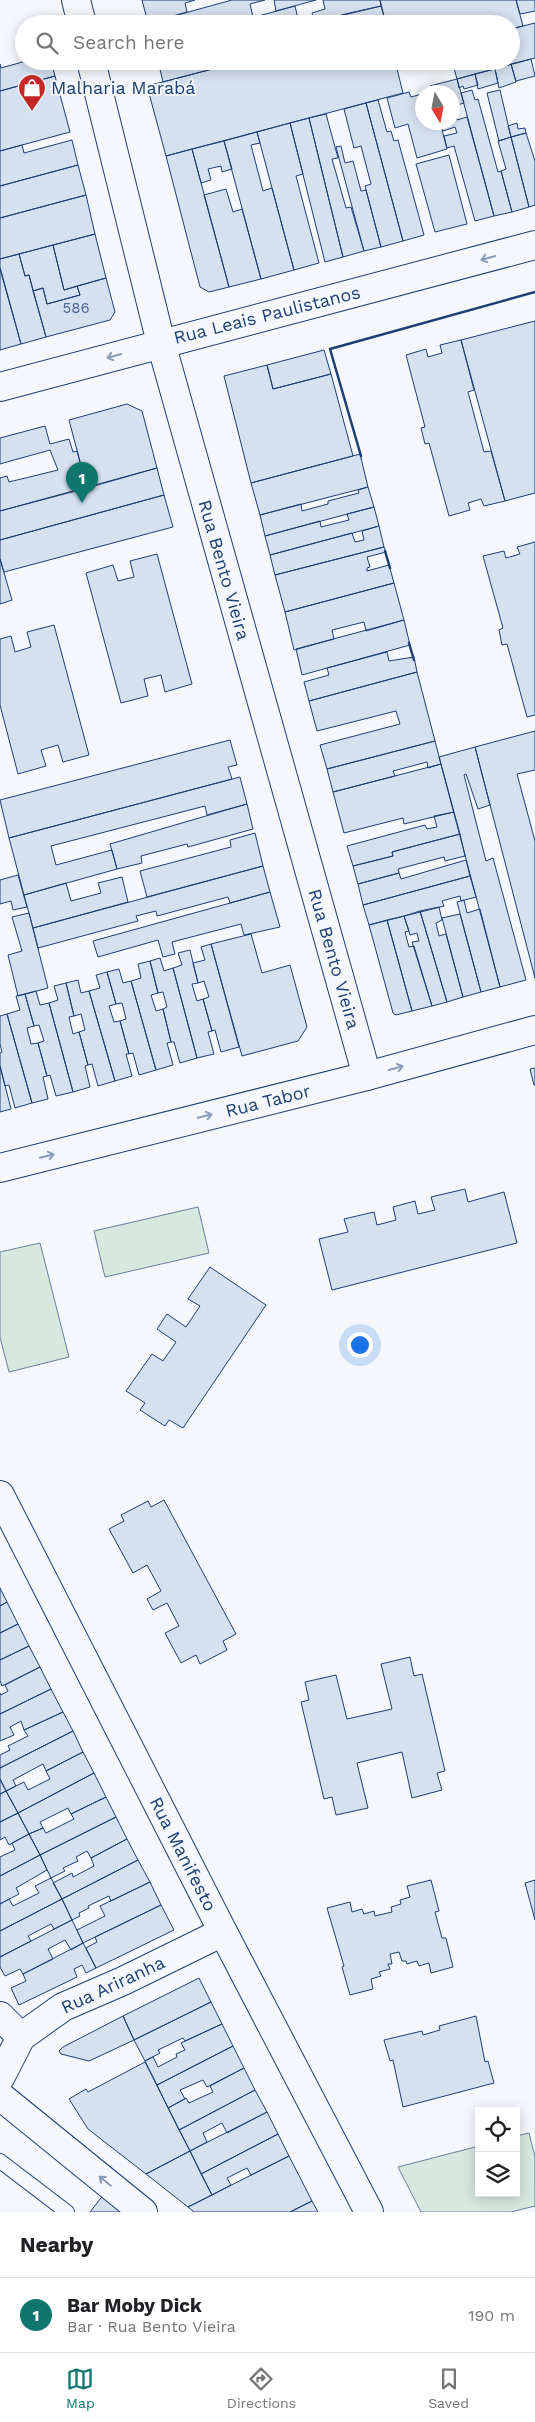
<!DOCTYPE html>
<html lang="en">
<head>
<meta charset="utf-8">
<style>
  body { margin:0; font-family:"Work Sans",sans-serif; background:#f2f2f2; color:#202124 }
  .controls { position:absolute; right:15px; bottom:15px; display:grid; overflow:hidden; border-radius:0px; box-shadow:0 2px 12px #0003 }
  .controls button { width:45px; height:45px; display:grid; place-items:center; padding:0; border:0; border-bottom:1px solid #e0e0e0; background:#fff; color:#202124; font:25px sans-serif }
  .compass { position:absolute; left:415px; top:85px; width:45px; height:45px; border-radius:50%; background:#fff; box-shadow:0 2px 12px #0003; rotate:170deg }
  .you { position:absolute; left:359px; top:1344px; width:18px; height:18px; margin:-12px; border:4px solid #fff; border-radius:50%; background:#1a73e8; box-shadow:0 0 0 8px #1a73e833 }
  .badge { display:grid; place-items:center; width:32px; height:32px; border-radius:50%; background:#0f766e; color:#fff; font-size:16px; font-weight:700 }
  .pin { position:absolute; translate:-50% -41px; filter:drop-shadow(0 1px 2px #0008) }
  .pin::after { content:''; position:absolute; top:26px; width:18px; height:15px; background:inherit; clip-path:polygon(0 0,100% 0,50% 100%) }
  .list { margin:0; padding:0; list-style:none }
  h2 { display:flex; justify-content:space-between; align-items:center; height:65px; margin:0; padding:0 20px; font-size:21px }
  h2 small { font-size:16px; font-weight:400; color:#757577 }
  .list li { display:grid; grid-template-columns:32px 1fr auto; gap:15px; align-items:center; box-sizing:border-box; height:75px; padding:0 20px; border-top:1px solid #e0e0e0 }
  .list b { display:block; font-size:19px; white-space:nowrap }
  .list p { margin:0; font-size:16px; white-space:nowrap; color:#757577 }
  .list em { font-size:16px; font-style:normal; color:#757577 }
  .icon { flex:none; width:28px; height:28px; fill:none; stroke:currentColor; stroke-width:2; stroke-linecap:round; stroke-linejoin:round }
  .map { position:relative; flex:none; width:535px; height:2212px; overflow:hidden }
  .search { position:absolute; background:#fff; box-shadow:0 2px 12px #0003; left:15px; right:15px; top:15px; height:55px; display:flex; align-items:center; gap:12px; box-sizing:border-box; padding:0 18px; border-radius:28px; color:#757577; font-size:19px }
  .sheet { height:140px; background:#fff }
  nav { display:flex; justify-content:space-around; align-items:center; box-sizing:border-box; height:70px; border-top:1px solid #e0e0e0; background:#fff; font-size:14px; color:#757577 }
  nav a { display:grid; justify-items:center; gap:2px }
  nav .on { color:#0f766e }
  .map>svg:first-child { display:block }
  .green { fill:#d7e8df; stroke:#687fa3 }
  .building { fill:#d5e0f0; stroke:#1d3f73 }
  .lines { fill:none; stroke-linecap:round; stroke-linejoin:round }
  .service-casing { stroke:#1d3f73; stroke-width:16 }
  .minor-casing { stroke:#1d3f73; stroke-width:30 }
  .secondary-casing { stroke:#1d3f73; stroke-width:30 }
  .trunk-casing { stroke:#1d3f73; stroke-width:30 }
  .service { stroke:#f4f7fb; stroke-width:14 }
  .minor { stroke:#f4f7fb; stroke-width:28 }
  .secondary { stroke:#f4f7fb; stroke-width:28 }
  .trunk { stroke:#f4f7fb; stroke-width:28 }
  .wall { stroke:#1d3f73; stroke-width:2.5 }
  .oneway { stroke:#889bb7 }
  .labels { text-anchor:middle; stroke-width:4; stroke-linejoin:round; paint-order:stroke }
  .number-label { font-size:15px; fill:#4b6792 }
  .poi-label { font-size:18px; fill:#1d3f73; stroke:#f4f7fb; text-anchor:start }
  .street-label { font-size:18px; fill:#1d3f73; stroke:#f4f7fb }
</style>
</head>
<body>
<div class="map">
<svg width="535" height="2212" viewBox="0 0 535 2212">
  <rect width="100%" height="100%" fill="#f4f7fb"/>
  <path class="green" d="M198 1207 209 1253 105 1277 94 1231Z
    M40 1243 69 1357 9 1372 0 1337V1252Z
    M529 2133 535 2157V2206L511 2212H421L398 2167 479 2146V2193H516V2136Z"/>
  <path class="building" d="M142 0H195L185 3 187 12 148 23Z
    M232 0H265L250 4 253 17 228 24H145Z
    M274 0H316L276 11Z
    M323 0H380L381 6 315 22 312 13 325 9Z
    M380 0H516L523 26 511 29V24H386Z
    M516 0H535V11L520 14Z
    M295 6 299 23 233 24V23Z
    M381 6 386 24H343L341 15Z
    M336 17 338 24H308L315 22Z
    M535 23V58L457 79 452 61H511V29Z
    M531 59 535 76 516 81 511 64Z
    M26 61H51L55 76 0 91V64L1 68Z
    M140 61H159L141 66Z
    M158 61H243L163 82Z
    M243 61H395L403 93 166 156 147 86Z
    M511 64 516 82 499 88 495 69Z
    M495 69 498 83 478 89 475 74Z
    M475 74 478 85 464 89 463 86 459 88 457 79Z
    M55 76 70 132 0 151V91Z
    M457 79 464 103 454 106 457 120 467 117 494 216 475 221 454 146 447 148 444 136 457 133 455 127 443 131 440 122H452V92H432L430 86Z
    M472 90 475 100 478 99 498 172 501 171 512 212 494 216 461 93Z
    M500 90 511 137 499 141 487 93Z
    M409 92 411 97 422 94V122H440L447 149 417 158 408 124 395 128 387 98Z
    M378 100 387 132 391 131 394 141 398 140 424 235 403 241 366 103Z
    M366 103 403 241 381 247 365 186 371 184 361 146 354 148 344 109Z
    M326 114 338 158 332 159 346 208 351 207 364 251 343 257 309 118Z
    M309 118 343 257 325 262 290 123Z
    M290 123 303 174 296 176 319 263 294 270 257 132Z
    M517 123 518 129 525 128 526 133 511 137 508 126Z
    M257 132 260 143 251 145 263 191 272 188 294 270 261 279 224 141Z
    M526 133 535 161V205L529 207 511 137Z
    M511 137 529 207 512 212 501 171 506 169 498 141Z
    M72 140 78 165 0 186V151L22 145 24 153Z
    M224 141 232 169 222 172 221 166 208 169 211 180 201 183 192 149Z
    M341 146 345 163 353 161 361 191 366 190 381 247 364 251 336 147Z
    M192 149 229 287 209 292 200 287 166 156Z
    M449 155 467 224 435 232 416 164Z
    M78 165 86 195 0 218V186Z
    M226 189 233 212 242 209 261 279 229 287 204 195Z
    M86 195 95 234 0 259V218Z
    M95 234 106 278 64 290 53 245Z
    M53 245 64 290 77 286 80 295 47 304 43 288 33 291 29 275 25 276 19 254Z
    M19 254 25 276 29 275 46 337 21 344 0 267V259Z
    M0 269 21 344 0 350Z
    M106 278 115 312 110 320 46 337 33 291 43 288 47 304 80 295 77 286Z
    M535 321V493L505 501 461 340Z
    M461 340 474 390 468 392 484 452 491 451 505 501 484 506 481 499 468 503 470 510 449 516 429 443 425 444 421 428 425 427 406 355 426 349 428 357 442 353 440 345Z
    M324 350 331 374 273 389 267 365Z
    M267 365 273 389 331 374 353 456 251 483 224 376Z
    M127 404 142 411 157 468 87 488 69 420Z
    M45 426 50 444 69 439 73 452 77 451 87 488 0 511V478L7 476 9 482 58 470 50 450 0 464V438Z
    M360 454 368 487 260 515 251 483Z
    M157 468 164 495 0 540V511Z
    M368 487 374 507 265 536 260 515 301 504 302 511 328 504V501L359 493 358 490Z
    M164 495 173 527 4 572 0 559V540Z
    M374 507 379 526 270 555 265 536 320 521 321 527 349 520 347 514Z
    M379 526 384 547 275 575 270 555 352 533 355 542 364 540 362 531Z
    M535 542V715L527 717 507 644 502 645 499 630 503 628 483 556 504 551 506 558 520 554 517 547Z
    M384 547 386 552 367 557 370 567 367 568V571L389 565 394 583 285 612 275 575Z
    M157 554 192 684 165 692 161 675 144 679 148 696 121 703 86 573 113 565 118 581 134 577 130 561Z
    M0 559 12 600 0 604Z
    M394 583 404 620 366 631 364 622 332 630 334 639 294 650 285 612Z
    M404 620 410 645 302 675 296 649Z
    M54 625 89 755 63 762 58 745 41 750 46 766 18 774 0 705V639L11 636 15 652 31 647 27 632Z
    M387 652 389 661 414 657 417 672 309 701 304 682 329 675 327 668Z
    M417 672 435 741 327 769 320 745 400 724 396 711 317 731 309 701Z
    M535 731V770L517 774 535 841V978L475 747Z
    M230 740 237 765 228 767 232 779 9 838 0 800Z
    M435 741 441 764 428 768 427 762 393 771 395 776 333 792 327 769Z
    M475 747 490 805 478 809 466 774 464 775 486 861 493 858 526 980 500 987 439 757Z
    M441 764 454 812 404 824 403 818 344 833 333 792Z
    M240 777 247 804 207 815 205 806 51 846 56 865 112 850 117 869 24 895 9 838Z
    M247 804 253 829 188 847 187 844 141 856 142 863 117 869 110 844Z
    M454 812 460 834 392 852 393 856 353 866 347 846 425 825 427 829 437 827 434 816Z
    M255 833 263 866 147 897 140 871 231 847 230 840Z
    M460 834 465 856 445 861 444 857 398 869 399 873 358 884 353 866 393 856 392 852Z
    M466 860 470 876 363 905 358 884 399 873 401 879Z
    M263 866 270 892 230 903 228 897 157 916 156 911 136 916 138 921 38 948 33 928Z
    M18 875 27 907 13 910 11 901 0 904V880Z
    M470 876 476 897 461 901 460 896 442 901 444 906 369 925 363 905Z
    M122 877 128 902 33 928 24 895 66 883 71 901 101 893 98 883Z
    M270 892 280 927 244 935 241 924 172 942 175 954 163 957 158 940 98 957 93 941Z
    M464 900 467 913 480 909 500 987 481 992 457 902Z
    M439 907 442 920 436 923 439 936 446 934 463 997 447 1002 420 911Z
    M420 911 447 1002 432 1006 412 942 419 941 417 933 410 935 404 916Z
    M29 913 48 988 18 996 8 955 22 951 12 917Z
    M460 914 481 992 463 997 442 918Z
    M404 916 409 931 405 932 409 947 414 946 432 1006 412 1011 387 920Z
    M387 920 412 1011 396 1015 393 1013 369 925Z
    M251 934 262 973 290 965 307 1027 298 1041 242 1056 211 944Z
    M211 944 239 1047 221 1052 215 1030 212 1031 203 999 209 997 204 981 198 983 193 963 205 960 201 947Z
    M190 950 198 983 192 984 197 1001 203 999 212 1031 208 1032 214 1054 197 1058 173 968 182 965 178 953Z
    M160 958 164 971 173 968 197 1058 180 1063 174 1042H171L163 1009 167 1007 163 992 158 993 150 961Z
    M150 961 158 993 151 995 156 1011 163 1009 171 1042 167 1043 173 1065 156 1070 131 981 141 978 138 964Z
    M119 969 123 983 131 981 156 1070 139 1075 133 1053 129 1054 120 1021 126 1019 122 1003 116 1004 107 972Z
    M107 972 116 1004 109 1006 114 1022 120 1021 129 1054H126L132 1076 115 1081 89 991 100 988 96 975Z
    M78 980 81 993 89 991 115 1081 98 1086 92 1064 88 1065 79 1032 85 1030 81 1014 74 1016 66 983Z
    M66 983 74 1016 69 1017 73 1034 79 1032 88 1065 85 1066 90 1087 73 1092 49 1003 58 1000 54 986Z
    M36 991 40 1005 49 1003 73 1092 56 1096 50 1075 47 1076 38 1043 44 1041 39 1025 34 1026 25 994Z
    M25 994 34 1026 27 1028 31 1044 38 1043 47 1076 43 1077 48 1099 32 1103 7 1014 20 1010 16 996Z
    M7 1014 32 1103 15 1108 9 1085 5 1086 0 1066V1053L2 1052 0 1044V1016Z
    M0 1066 11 1109 0 1112Z
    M535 1068V1085H534L530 1069Z
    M465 1189 468 1202 504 1192 517 1243 332 1290 319 1239 348 1232 344 1219 374 1212 377 1225 396 1220 393 1207 415 1201 418 1214 435 1210 431 1197Z
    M210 1267 266 1305 183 1428 169 1420 165 1426 140 1410 145 1403 126 1391 152 1354 163 1361 176 1342 157 1329 167 1314 186 1327 200 1306 188 1299Z
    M164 1500 236 1634 223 1641 227 1650 200 1664 196 1655 181 1663 165 1633 179 1626 167 1603 153 1610 147 1599 161 1591 147 1565 133 1573 109 1529 124 1521 121 1515 148 1501 151 1507Z
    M0 1588 7 1602 0 1606Z
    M7 1602 18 1624 0 1633V1606Z
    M18 1624 29 1646 0 1660V1633Z
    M29 1646 40 1667 2 1686 0 1681V1660Z
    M410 1657 414 1676 422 1674 445 1771 437 1773 442 1790 412 1798 402 1752 357 1763 368 1808 336 1815 332 1797 324 1799 301 1702 309 1700 305 1682 336 1675 347 1719 392 1709 381 1664Z
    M40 1667 51 1689 0 1714V1693L1 1695 8 1691 5 1685Z
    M51 1689 63 1712 24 1730 21 1721 10 1727 14 1735 0 1741V1714Z
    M63 1712 73 1731 0 1768V1755L10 1750 8 1746 28 1736 24 1730Z
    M73 1731 83 1752 46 1771 43 1764 13 1780 16 1786 6 1791 0 1779V1768Z
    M83 1752 94 1773 18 1813 6 1791 24 1782 28 1790 50 1779 46 1771Z
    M94 1773 106 1797 71 1814 68 1808 40 1822 43 1828 29 1834 18 1813Z
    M0 1779 6 1791 0 1794Z
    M6 1791 18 1813 0 1822V1794Z
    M106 1797 116 1817 40 1855 29 1834 43 1828 46 1833 74 1819 71 1814Z
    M18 1813 29 1834 9 1845 5 1837 0 1840V1822Z
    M116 1817 127 1839 91 1858 87 1851 76 1857 78 1861 63 1868 65 1871 51 1878 40 1855Z
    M29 1834 40 1855 0 1876V1857L15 1850 12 1843Z
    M127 1839 138 1860 62 1899 53 1883 72 1873 73 1877 94 1866 91 1858Z
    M40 1855 47 1870 16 1888 19 1894 0 1904V1876Z
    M138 1860 150 1882 111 1901 109 1896 88 1906 89 1908 79 1913 80 1916 72 1920 62 1899Z
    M51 1878 62 1899 0 1931V1904L9 1899 13 1906 39 1893 35 1886Z
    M431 1880 439 1911 435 1912 442 1938H446L453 1967 431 1973 429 1963 419 1966 417 1961 407 1964 406 1961H402L399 1952 390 1954 392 1964H388L390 1969 379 1972 381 1976 371 1979 373 1989 350 1995 342 1967 344 1966 327 1908 350 1902 352 1912 362 1909 364 1914 374 1911 375 1916 392 1912 391 1907 401 1904 400 1900 410 1897 407 1886Z
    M535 1880V1920L525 1883Z
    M150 1882 161 1905 83 1943 77 1930 105 1916 100 1906Z
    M62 1899 72 1920 54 1929 51 1924 28 1936 31 1941 0 1957V1931Z
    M161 1905 174 1930 96 1968 86 1948 97 1942 95 1937Z
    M72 1920 83 1943 71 1950 65 1940 48 1949 53 1959 23 1974 20 1969 5 1976 0 1967V1957Z
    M83 1943 96 1968 86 1973 82 1965 74 1969 77 1977 19 2005 11 1988 26 1981 23 1974Z
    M199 1978 211 2002 134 2040 123 2016Z
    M211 2002 222 2024 185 2041 183 2038 158 2050 160 2053 145 2061 134 2040Z
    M123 2016 134 2040 89 2061 61 2054 59 2051 63 2047Z
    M476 2016 485 2062 488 2061 494 2083 403 2107 393 2060 390 2061 384 2040 422 2031 423 2035 440 2030 439 2026Z
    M222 2024 233 2046 157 2085 145 2061 153 2057 158 2067 177 2057 176 2054 185 2050 181 2043Z
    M233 2046 244 2068 207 2087 203 2080 180 2090 185 2099 168 2108 157 2085Z
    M145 2062 190 2151 146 2174 88 2129 69 2099 86 2089 88 2092Z
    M244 2068 255 2090 179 2130 168 2108 186 2098 189 2103 213 2092 210 2086Z
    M255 2090 267 2112 227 2133 222 2123 203 2133 207 2142 190 2151 179 2130Z
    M267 2112 278 2134 201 2174 190 2151Z
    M278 2134 289 2156 251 2175 247 2168 227 2178 231 2185 212 2195 201 2174Z
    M190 2151 212 2195 188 2207 146 2174Z
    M289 2156 312 2201 290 2212H194L188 2207Z
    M104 2194 126 2212H90Z
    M312 2201 318 2212H290Z"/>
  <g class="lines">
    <defs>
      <path id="service" d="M0 2161 67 2212"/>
      <path id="minor" d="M76 0 82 24
        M91 61 161 343 367 1076
        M0 2016 21 2037
        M0 2078 21 2037 63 2007 123 1981 223 1932"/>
      <path id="secondary" d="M0 387 535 245
        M0 1168 367 1076 535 1030
        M0 1495 223 1932 369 2212"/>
      <path id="trunk" d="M0 2096 143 2212"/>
    </defs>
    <use href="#service" class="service-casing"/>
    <use href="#minor" class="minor-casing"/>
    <use href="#secondary" class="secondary-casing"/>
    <use href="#trunk" class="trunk-casing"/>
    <use href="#service" class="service"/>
    <use href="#minor" class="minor"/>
    <use href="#secondary" class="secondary"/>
    <use href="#trunk" class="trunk"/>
    <path class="wall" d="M361 456 330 349 535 292
      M385 551 390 568
      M409 643 414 660"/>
  </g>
  <defs><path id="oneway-shaft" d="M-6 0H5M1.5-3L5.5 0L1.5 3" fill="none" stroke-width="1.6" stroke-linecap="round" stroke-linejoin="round" transform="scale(1.25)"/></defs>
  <g class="oneway">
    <use href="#oneway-shaft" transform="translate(488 258) rotate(164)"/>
    <use href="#oneway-shaft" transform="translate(114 356) rotate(164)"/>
    <use href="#oneway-shaft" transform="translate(396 1068) rotate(-15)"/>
    <use href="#oneway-shaft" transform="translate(205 1116) rotate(-14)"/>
    <use href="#oneway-shaft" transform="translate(47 1156) rotate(-14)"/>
    <use href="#oneway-shaft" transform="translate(105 2181) rotate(-141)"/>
  </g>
  <defs>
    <symbol id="shop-pin" viewBox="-11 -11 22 30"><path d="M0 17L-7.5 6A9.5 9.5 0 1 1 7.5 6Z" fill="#c62828" stroke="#f4f7fb"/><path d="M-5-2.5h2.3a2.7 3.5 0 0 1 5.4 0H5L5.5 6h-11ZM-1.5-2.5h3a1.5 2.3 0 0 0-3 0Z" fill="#fff"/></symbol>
  </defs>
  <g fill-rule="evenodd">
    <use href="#shop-pin" x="16" y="72" width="32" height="43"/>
  </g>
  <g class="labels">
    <g class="number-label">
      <text x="76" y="313">586</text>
    </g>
    <g class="poi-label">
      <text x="51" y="94">Malharia Marabá</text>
    </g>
    <g class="street-label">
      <text transform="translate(267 315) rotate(-14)" y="6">Rua Leais Paulistanos</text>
      <text transform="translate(224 570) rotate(74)" y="6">Rua Bento Vieira</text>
      <text transform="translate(334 959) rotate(74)" y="6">Rua Bento Vieira</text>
      <text transform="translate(268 1101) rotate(-14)" y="6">Rua Tabor</text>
      <text transform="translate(183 1854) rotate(63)" y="6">Rua Manifesto</text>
      <text transform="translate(113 1985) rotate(-25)" y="6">Rua Ariranha</text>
    </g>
  </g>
</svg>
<div class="controls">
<button><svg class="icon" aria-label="locate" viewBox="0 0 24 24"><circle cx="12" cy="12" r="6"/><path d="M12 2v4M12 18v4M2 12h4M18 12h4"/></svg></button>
<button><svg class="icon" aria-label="layers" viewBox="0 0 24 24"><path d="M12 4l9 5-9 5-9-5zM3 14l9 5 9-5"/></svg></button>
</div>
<svg class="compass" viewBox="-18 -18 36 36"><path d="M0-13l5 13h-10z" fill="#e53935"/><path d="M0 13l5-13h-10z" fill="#757577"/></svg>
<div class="you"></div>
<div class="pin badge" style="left:82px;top:503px">1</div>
<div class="search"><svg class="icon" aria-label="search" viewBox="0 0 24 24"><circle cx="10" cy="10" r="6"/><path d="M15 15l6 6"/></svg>Search here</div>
</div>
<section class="sheet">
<h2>Nearby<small></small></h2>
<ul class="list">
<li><span class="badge">1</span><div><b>Bar Moby Dick</b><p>Bar · Rua Bento Vieira</p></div><em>190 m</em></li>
</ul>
</section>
<nav>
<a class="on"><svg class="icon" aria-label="map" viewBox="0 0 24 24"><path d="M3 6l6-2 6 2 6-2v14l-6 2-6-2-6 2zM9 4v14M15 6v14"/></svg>Map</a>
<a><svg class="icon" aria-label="directions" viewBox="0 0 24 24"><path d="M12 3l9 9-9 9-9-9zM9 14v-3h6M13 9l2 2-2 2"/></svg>Directions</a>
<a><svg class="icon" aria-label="saved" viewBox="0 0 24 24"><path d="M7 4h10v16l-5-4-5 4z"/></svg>Saved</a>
</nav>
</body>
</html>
